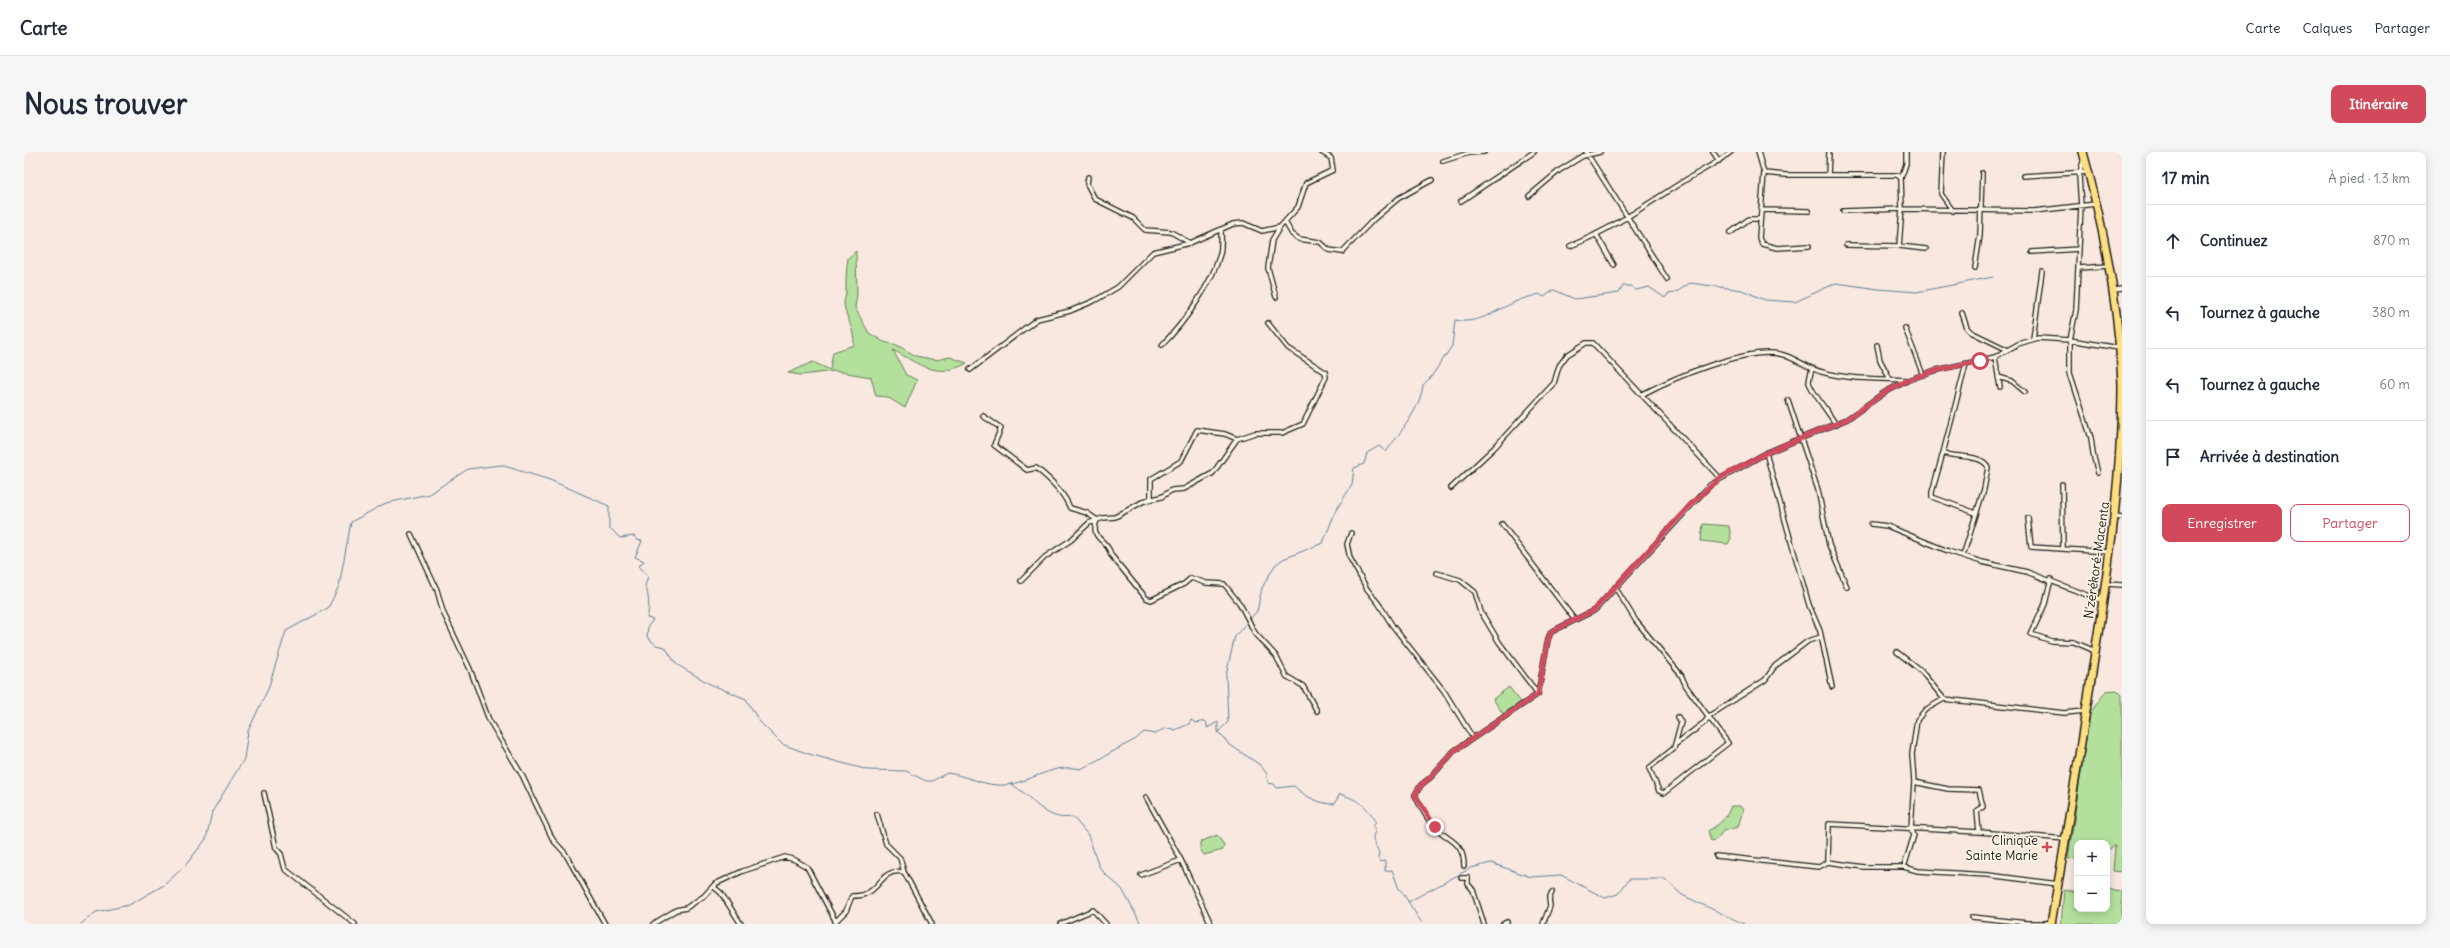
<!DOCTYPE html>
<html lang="fr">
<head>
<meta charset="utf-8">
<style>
  body { margin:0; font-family:Delius,sans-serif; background:#f6f6f7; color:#1f2937 }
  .controls { position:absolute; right:12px; bottom:12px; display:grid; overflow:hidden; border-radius:8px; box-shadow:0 2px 10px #0003 }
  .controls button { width:36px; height:36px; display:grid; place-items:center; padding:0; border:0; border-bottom:1px solid #e0e1e3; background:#fff; color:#1f2937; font:20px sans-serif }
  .stop { position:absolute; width:12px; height:12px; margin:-9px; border:3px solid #d1495b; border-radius:50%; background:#fff }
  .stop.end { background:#d1495b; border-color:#fff; box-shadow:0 1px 4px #0008 }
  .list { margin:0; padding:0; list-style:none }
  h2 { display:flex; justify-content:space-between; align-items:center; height:52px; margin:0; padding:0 16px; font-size:17px }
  h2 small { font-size:13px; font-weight:400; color:#747a83 }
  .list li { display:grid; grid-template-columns:26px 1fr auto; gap:12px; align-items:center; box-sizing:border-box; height:72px; padding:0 16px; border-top:1px solid #e0e1e3 }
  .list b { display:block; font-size:15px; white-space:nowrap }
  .list em { font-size:13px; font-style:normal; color:#747a83 }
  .actions { display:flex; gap:8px; padding:12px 16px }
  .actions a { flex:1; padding:9px 0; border:1px solid #d1495b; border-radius:8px; text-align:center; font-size:14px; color:#d1495b }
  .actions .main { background:#d1495b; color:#fff }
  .icon { flex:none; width:22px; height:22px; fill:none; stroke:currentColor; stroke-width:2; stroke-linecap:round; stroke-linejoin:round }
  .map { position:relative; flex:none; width:2098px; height:772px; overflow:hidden; border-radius:8px }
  header { display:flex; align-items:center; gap:24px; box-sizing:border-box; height:56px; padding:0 20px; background:#fff; border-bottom:1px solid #e0e1e3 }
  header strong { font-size:19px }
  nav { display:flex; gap:22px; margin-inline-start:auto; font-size:14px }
  .intro { display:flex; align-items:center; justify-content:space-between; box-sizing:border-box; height:96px; padding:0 24px }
  h1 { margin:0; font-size:28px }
  .button { padding:10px 18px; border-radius:8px; background:#d1495b; color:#fff; font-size:14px; font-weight:700 }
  main { display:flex; gap:24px; padding:0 24px }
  aside { flex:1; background:#fff; border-radius:8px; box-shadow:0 2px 10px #0003 }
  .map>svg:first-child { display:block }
  .green { fill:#b4e09d; stroke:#687e5c }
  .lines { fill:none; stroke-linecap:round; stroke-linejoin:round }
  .stream { stroke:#5d8096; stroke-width:1 }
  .street-casing { stroke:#1c1c1c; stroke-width:6 }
  .highway-casing { stroke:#1c1c1c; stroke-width:10 }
  .street { stroke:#fcf5e5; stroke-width:3.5 }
  .highway { stroke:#fedf80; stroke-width:7 }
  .route { stroke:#d1495b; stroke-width:5 }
  .poi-dot { fill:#d1495b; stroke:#fcf5e5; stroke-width:1.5 }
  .labels { text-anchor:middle; stroke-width:3; stroke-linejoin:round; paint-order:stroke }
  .street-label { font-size:13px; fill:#1c1c1c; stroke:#fcf5e5 }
  .poi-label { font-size:13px; fill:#1c1c1c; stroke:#fcf5e5; text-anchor:end }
</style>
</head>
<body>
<header>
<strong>Carte</strong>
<nav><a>Carte</a><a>Calques</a><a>Partager</a></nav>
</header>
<div class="intro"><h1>Nous trouver</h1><a class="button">Itinéraire</a></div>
<main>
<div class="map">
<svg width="2098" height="772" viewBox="0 0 2098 772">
  <rect width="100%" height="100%" fill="#f8e8e0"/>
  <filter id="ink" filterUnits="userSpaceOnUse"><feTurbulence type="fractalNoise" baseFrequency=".025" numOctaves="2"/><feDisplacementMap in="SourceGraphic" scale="8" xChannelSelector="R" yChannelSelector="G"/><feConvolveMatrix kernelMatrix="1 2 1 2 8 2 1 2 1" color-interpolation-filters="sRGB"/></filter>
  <g filter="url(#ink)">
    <path class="green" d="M832 99 833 142 831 156 845 181 860 190 873 193 892 204 912 208 926 205 943 211C913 228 895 212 869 198L882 223 893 228 881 256 863 245 852 244 847 225 811 219 777 223 764 221 789 210 806 218 809 200 830 193C831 178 822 167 820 152 820 147 822 144 822 140 822 128 822 118 824 106Z
      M1679 372 1705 374 1707 386 1704 392 1677 389Z
      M1485 535 1497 550 1479 562 1469 547Z
      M2093 538 2098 543V720L2089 719 2091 694 2083 698V691H2053V706L2044 707 2066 561 2082 539Z
      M1707 654H1716L1719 658 1714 675 1699 679 1693 687 1687 689 1684 679C1696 672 1702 667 1707 654Z
      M1193 683 1200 693 1199 698 1180 703 1176 697V690Z
      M2083 737 2098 739V772H2037L2040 738 2053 741V757H2083Z"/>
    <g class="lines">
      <path class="stream" d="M1195 579 1204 570 1202 523 1211 484 1233 459 1238 436 1251 413 1259 407 1299 391 1312 358 1328 333 1330 316 1340 312 1343 301 1355 294 1362 300C1376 280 1396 258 1399 233L1407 225 1428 194 1431 168C1453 173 1471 159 1491 150 1498 146 1507 145 1515 142L1520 145 1530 138 1551 147 1595 141 1599 134H1606L1612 138 1625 135 1641 146 1644 142 1651 141 1666 131 1718 138 1741 148 1771 150 1812 131 1854 137 1893 140 1969 125
        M987 632C1009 644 1020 670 1049 665L1064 683 1075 714 1081 722 1098 737 1117 772
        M1384 750 1447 716 1467 711 1507 725 1537 723 1581 746 1594 742 1605 727H1641L1658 743 1720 772
        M57 772 72 760 105 753 140 733 161 714 182 687 188 660 220 607 224 579 244 537 262 479 304 456 315 434 327 370 362 351 405 342 444 317 477 313 526 328 585 354V375L596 386 610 384 613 388 618 389 611 405 620 409 615 414 624 424 621 434C625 442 626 457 623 466L629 468 624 474 623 485 632 493 641 495 652 512 686 532 722 547 735 569 758 592 785 602 844 618 882 619 902 629H908L923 621C940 623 956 632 973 633 1002 635 1026 610 1057 617L1112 587 1120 580 1131 582C1137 578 1143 574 1151 578L1165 572 1167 568 1172 571 1181 569 1183 571V576L1194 570V580L1206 593 1236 613 1243 622 1244 631 1250 632 1253 636 1270 634C1280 644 1295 652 1310 652L1316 642C1334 648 1341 652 1352 669L1349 675 1352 678C1345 688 1353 694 1355 701L1354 706 1357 710 1361 709V719L1368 718 1375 737C1379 739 1392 764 1399 772"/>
      <defs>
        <path id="street" d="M1562 0 1643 127
          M1689 0 1695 9
          M1734 0 1740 21 1762 23H1873L1877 26 1878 57 2010 59 2072 52
          M1919 0 1917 42 1929 59
          M2060 6 2055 24 2057 54 2054 116 2052 158 2046 188V221L2067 286 2069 302 2074 321
          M1419 9 1445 1 1460 0
          M1740 21 1735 86 1738 92 1753 96 1785 94
          M1804 23 1805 0
          M1999 24 2064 20
          M1064 25 1063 32 1071 47 1109 66 1121 78 1147 80 1166 91
          M1877 26 1882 12V0
          M1505 44 1536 18 1559 4 1576 0
          M1437 49 1510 0
          M1737 58 1785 59
          M1819 59 1878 57 1875 94 1822 93
          M1261 70 1268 82 1275 87 1296 90 1305 98 1318 100 1350 67 1375 46 1408 28
          M1706 81 1725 67H1736
          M1572 82 1590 113
          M1546 94C1587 78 1623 52 1660 29 1676 19 1692 12 1707 0
          M1875 94 1902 97
          M2008 100 2055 97
          M1951 116 1956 83 1958 21
          M2054 116 2085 114
          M2090 138 2098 137
          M1252 145 1244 116 1248 88 1256 75 1274 55 1282 31 1309 18 1307 6 1297 0
          M1938 161 1943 176 1947 180 1984 198
          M1881 176 1899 223
          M2009 187 2018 119
          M1138 193C1160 171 1188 132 1196 102 1198 94 1197 85 1197 77
          M1853 193 1856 208 1866 227
          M1971 205 1976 235
          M1788 217C1787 221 1785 226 1785 230 1786 238 1806 262 1812 273
          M946 218 1013 167 1046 159 1070 149 1094 135 1129 100 1166 91 1209 72 1219 71 1238 79 1256 75
          M1974 225 1988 229 2001 240
          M1619 242C1649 226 1722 195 1756 202 1770 205 1783 216 1798 220 1826 228 1854 226 1883 228
          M1764 248 1794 338 1805 393 1823 435
          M959 264 977 276 970 293 1003 318 1012 316C1025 326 1039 339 1046 356L1063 361 1073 368C1065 389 1084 386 1087 403L1122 446 1127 448 1160 432 1167 426 1182 431 1200 432 1216 452 1231 481 1252 504 1262 524 1279 534 1293 559
          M1742 301 1785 453 1796 479 1808 535
          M1919 301 1908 340V345L1952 361
          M2038 332 2039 397
          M1427 336 1470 296 1530 231 1535 214 1543 203 1562 191H1569L1696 326
          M1120 349 1127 346V327L1157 309 1173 278 1201 282 1213 287 1231 281H1258L1279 272 1302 225 1301 220 1264 196 1244 171
          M2091 365 2098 366
          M2004 366 2007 395 2085 400
          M1478 372 1550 467
          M1847 372 1863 374 1924 399 1958 410 2003 420 2079 449
          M1327 381 1323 392 1326 406 1343 437 1355 452 1368 473 1420 539 1449 586
          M387 382 413 438 419 460 446 517 465 568 498 623 529 688 541 701 581 772
          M1939 404 1960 337 1964 315C1958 302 1931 306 1919 301L1942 212
          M1413 421 1436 428 1451 440 1457 460 1475 490 1514 542
          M2027 427 2021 452 2007 482 2028 489 2050 490 2071 499
          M997 429 1021 405 1047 388 1065 371 1079 366 1091 365 1120 349 1137 345 1148 338 1160 337 1189 321 1213 287
          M2082 432 2098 433
          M1591 435 1612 469 1657 523 1662 534 1704 591 1640 641 1635 639 1625 616 1650 596 1657 570 1654 565
          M1873 500 1897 519 1920 547
          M1652 592 1681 570 1685 564 1741 528 1751 514 1784 489 1797 485
          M1890 630 1924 637 1955 638 1959 655 1953 659 1955 680
          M240 641 252 696 257 702 261 717 331 772
          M1122 645 1157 708
          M853 662 862 692 876 706 880 720 908 772
          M1692 704 1795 715 1804 710
          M1440 714C1440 689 1424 689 1411 675 1404 669 1395 652 1391 643L1397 633 1407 625 1430 599 1514 542 1524 487 1527 480 1571 458 1686 333 1742 301 1823 267 1860 241 1884 228 1909 219 1971 205 1994 192 2014 186 2046 188 2095 196
          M1880 715 1890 683 1887 677 1890 630 1888 602 1893 568 1901 558 1920 547 2040 561 2062 559
          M1117 723 1157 708 1187 772
          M1437 726H1444V732L1449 738 1460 772
          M2034 732 1964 723 1894 719 1880 715H1840L1804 710 1805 672 1955 680 2042 687
          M691 733V736L697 741 717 772
          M1948 765 2003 771H2028
          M811 770 822 759 828 744C832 744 837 744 841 742 857 737 857 716 880 720
          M629 772 652 758 662 756 680 744 691 732 719 719 761 705 771 708 783 715 813 772
          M1036 772 1069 758 1082 772
          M1479 772 1483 770
          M1519 772 1526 754 1525 747 1528 740"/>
        <path id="highway" d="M2027 772C2043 682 2057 591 2071 501 2085 412 2098 322 2098 232 2095 152 2080 76 2059 0"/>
      </defs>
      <use href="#street" class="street-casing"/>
      <use href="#highway" class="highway-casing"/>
      <use href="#street" class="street"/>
      <use href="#highway" class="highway"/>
    </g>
  </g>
  <g class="lines" filter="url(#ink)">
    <path class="route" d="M1411 675 1391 643 1397 633 1407 625 1430 599 1514 542 1524 487 1527 480 1570 458 1670 349 1696 326 1742 301 1823 267 1860 241 1884 228 1909 219 1956 209"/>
  </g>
  <path class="poi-dot" d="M2021 689h4v4h4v4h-4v4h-4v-4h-4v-4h4z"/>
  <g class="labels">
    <g class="street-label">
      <text transform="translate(2072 408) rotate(-82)" y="5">N'zérékoré-Macenta</text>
    </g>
    <g class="poi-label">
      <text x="2014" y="693">Clinique<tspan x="2014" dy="15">Sainte Marie</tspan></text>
    </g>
  </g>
</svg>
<div class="controls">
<button>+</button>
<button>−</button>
</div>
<div class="stop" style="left:1956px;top:209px"></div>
<div class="stop end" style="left:1411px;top:675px"></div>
</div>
<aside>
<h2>17 min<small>À pied · 1.3 km</small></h2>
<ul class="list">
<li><svg class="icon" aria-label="ahead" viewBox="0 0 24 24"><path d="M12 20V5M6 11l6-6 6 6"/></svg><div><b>Continuez</b></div><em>870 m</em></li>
<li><svg class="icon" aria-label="left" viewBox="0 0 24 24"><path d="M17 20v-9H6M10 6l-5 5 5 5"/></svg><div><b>Tournez à gauche</b></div><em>380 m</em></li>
<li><svg class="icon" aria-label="left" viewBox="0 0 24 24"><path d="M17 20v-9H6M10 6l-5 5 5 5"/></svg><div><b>Tournez à gauche</b></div><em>60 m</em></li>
<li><svg class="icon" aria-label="arrive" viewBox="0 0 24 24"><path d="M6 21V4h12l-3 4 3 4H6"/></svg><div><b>Arrivée à destination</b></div></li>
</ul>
<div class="actions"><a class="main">Enregistrer</a><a>Partager</a></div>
</aside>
</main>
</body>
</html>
